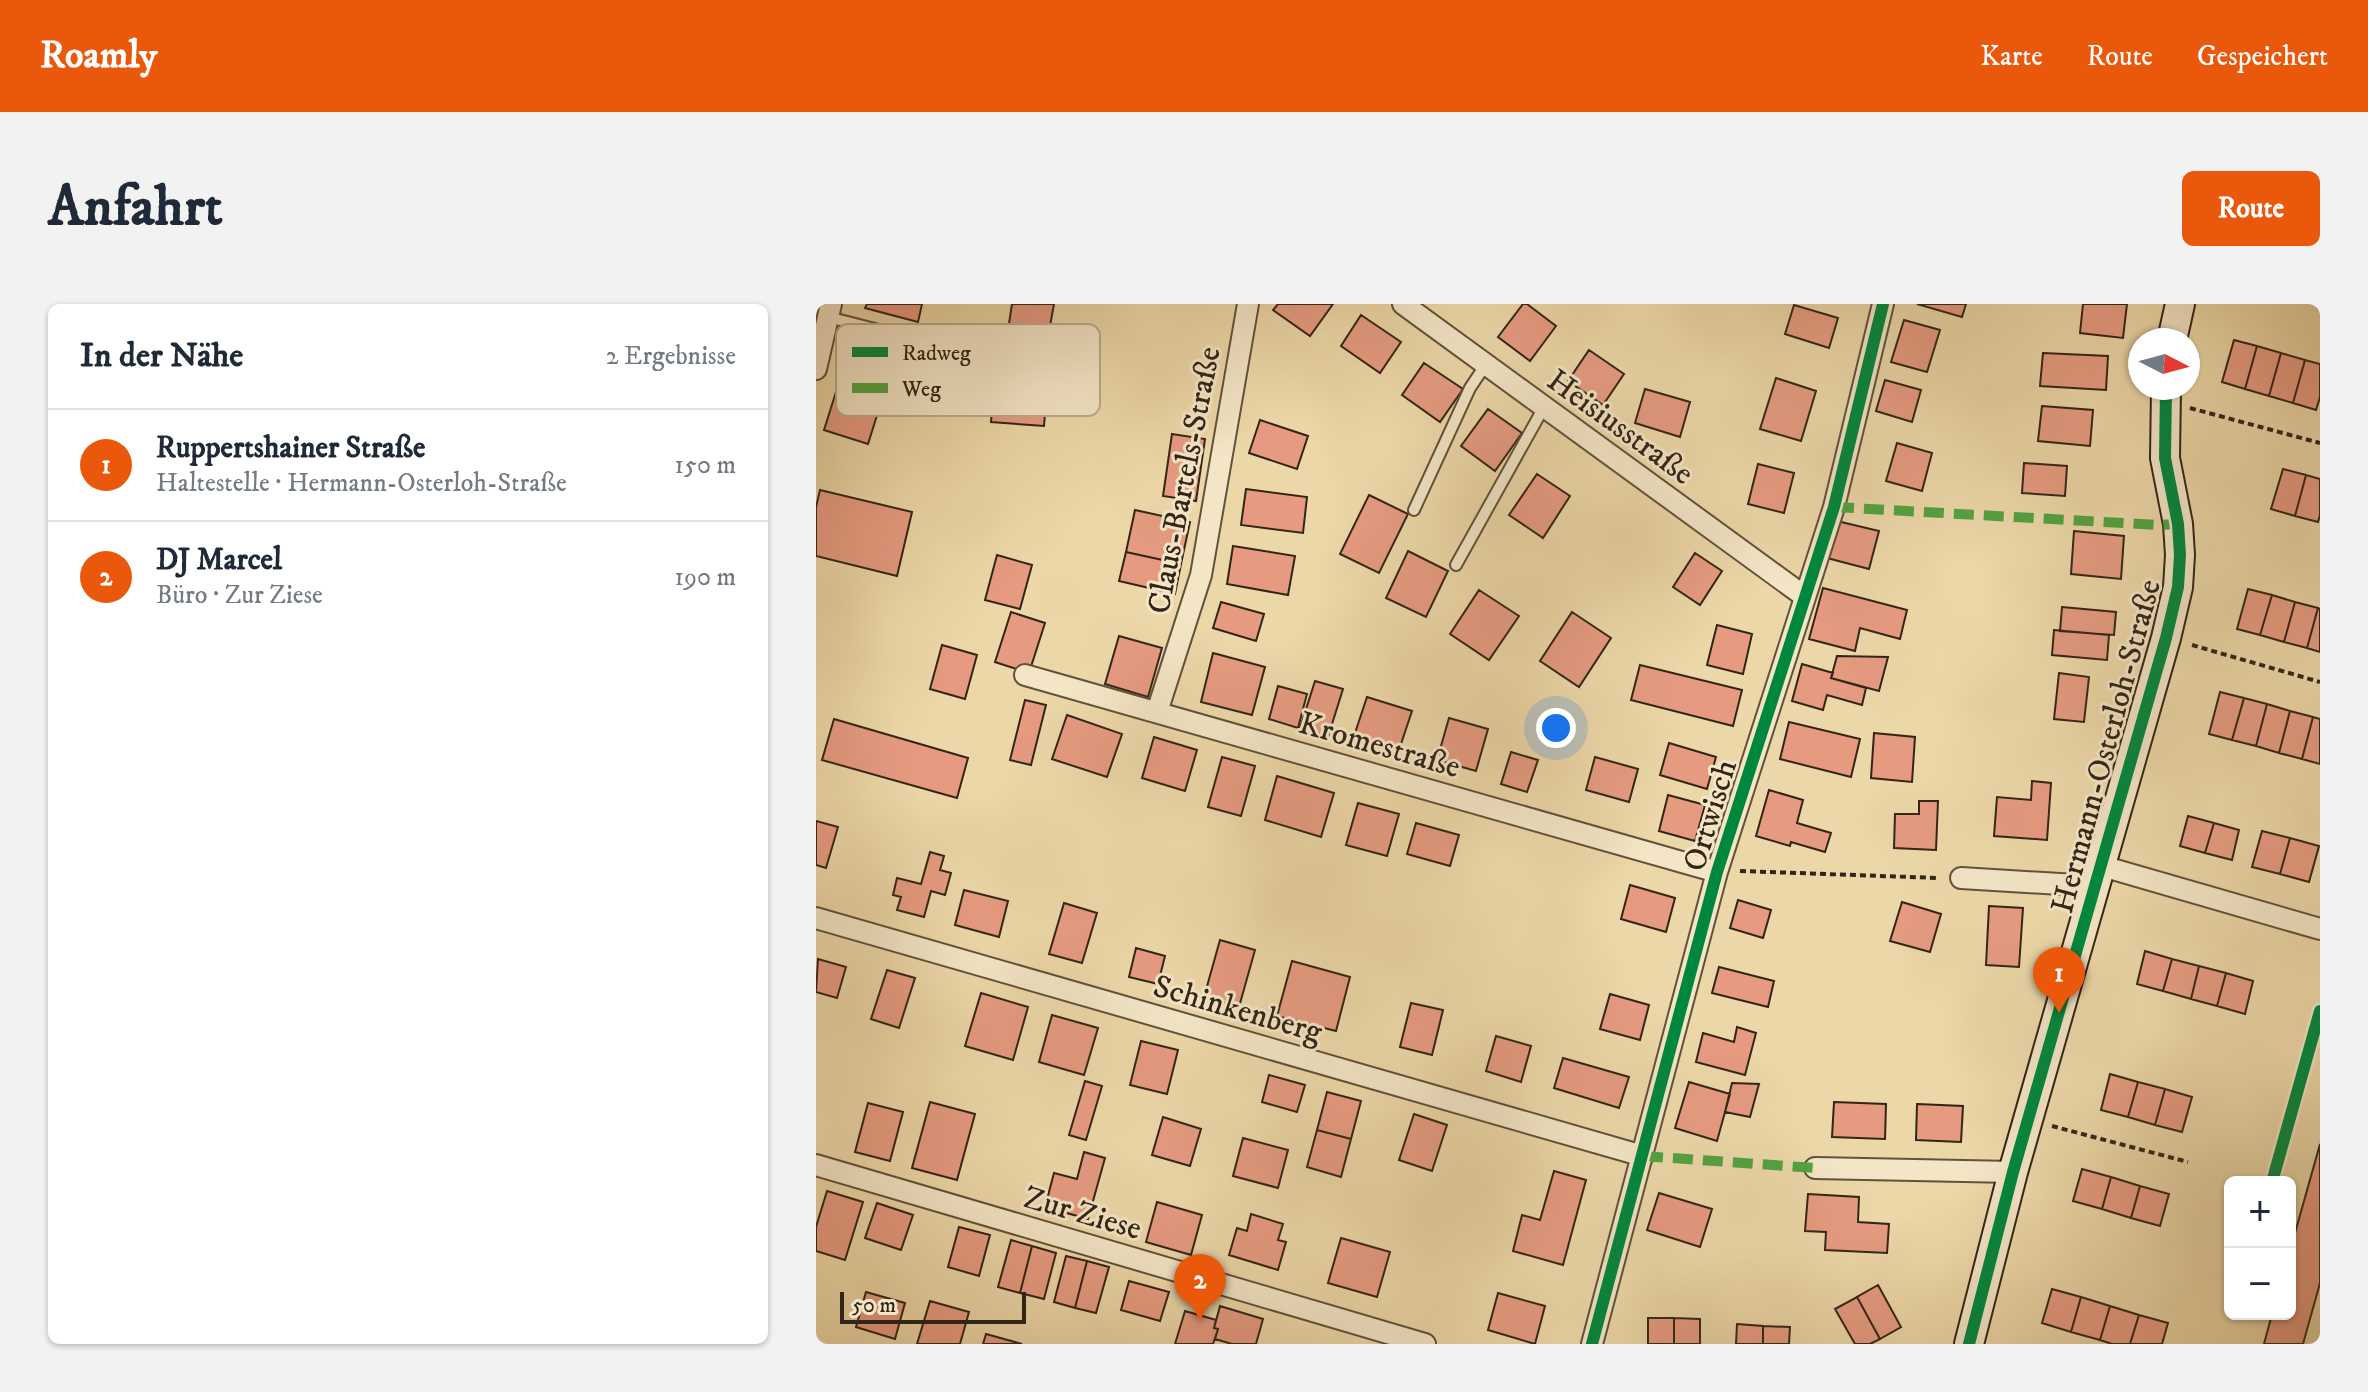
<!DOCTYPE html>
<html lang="de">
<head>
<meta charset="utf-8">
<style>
  body { margin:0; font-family:"IM FELL DW Pica",serif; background:#f2f2f3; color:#1f2937 }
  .controls { position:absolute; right:24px; bottom:24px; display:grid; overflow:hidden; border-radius:12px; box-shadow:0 2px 6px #0004 }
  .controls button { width:72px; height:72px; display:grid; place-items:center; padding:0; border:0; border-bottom:2px solid #e0e1e3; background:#fff; color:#1f2937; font:40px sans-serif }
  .compass { position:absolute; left:1312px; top:24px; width:72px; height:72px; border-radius:50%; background:#fff; box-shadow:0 2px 6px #0004; rotate:96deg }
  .scale { position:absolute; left:24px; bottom:20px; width:186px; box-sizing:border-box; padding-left:8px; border:4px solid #332516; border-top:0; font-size:22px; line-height:28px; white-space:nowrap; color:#332516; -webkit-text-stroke:6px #f3e5c6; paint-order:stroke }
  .you { position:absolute; left:740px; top:424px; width:28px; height:28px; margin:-20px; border:6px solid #fff; border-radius:50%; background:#1a73e8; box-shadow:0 0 0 12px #1a73e833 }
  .badge { display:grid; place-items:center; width:52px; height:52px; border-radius:50%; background:#ea580c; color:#fff; font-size:26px; font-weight:700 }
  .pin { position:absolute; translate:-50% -66px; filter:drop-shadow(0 2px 4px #0008) }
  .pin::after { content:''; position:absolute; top:42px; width:28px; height:24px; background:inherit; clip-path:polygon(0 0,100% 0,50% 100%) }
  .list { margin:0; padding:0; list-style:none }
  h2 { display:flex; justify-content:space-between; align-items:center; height:104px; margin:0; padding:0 32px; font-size:34px }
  h2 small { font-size:26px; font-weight:400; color:#747a83 }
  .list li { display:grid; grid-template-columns:52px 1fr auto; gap:24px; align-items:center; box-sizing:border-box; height:112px; padding:0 32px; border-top:2px solid #e0e1e3 }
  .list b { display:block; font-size:30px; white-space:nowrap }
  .list p { margin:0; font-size:26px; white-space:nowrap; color:#747a83 }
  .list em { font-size:26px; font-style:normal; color:#747a83 }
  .map { position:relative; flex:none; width:1504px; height:1040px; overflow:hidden; border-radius:12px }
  header { display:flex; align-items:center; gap:48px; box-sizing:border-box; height:112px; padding:0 40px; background:#ea580c; color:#fff }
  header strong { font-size:38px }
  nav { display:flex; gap:44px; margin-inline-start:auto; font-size:28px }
  .intro { display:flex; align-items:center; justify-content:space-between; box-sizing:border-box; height:192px; padding:0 48px }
  h1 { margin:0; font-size:56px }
  .button { padding:20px 36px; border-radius:12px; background:#ea580c; color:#fff; font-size:28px; font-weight:700 }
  main { display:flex; gap:48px; padding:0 48px }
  aside { flex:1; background:#fff; border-radius:12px; box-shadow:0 2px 6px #0004 }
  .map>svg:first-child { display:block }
  .building { fill:#e69b81; stroke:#332516; stroke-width:2 }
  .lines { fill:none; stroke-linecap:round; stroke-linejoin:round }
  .lane-casing { stroke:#61523a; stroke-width:14 }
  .street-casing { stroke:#61523a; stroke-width:24 }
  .secondary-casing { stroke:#332516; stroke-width:32 }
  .path { stroke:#332516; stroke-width:4; stroke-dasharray:6 4; stroke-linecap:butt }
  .lane { stroke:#f3e5c6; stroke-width:10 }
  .street { stroke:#f3e5c6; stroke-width:20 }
  .secondary { stroke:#f3e5c6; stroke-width:28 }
  .quiet { stroke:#52a340; stroke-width:10; stroke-dasharray:20 10; stroke-linecap:butt }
  .cycleway-casing { stroke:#f3e5c6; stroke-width:17 }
  .cycleway { stroke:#00873e; stroke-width:12 }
  .labels { text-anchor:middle; stroke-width:6; stroke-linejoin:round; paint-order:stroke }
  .street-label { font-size:32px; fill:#332516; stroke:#f3e5c6 }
  .key { fill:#f3e5c6; stroke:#b9ab91; stroke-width:2 }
  .key-label { font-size:22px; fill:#332516 }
</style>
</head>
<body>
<header>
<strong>Roamly</strong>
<nav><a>Karte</a><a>Route</a><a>Gespeichert</a></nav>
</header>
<div class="intro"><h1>Anfahrt</h1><a class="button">Route</a></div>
<main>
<aside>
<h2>In der Nähe<small>2 Ergebnisse</small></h2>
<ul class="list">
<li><span class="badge">1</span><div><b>Ruppertshainer Straße</b><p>Haltestelle · Hermann-Osterloh-Straße</p></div><em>150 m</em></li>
<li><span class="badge">2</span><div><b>DJ Marcel</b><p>Büro · Zur Ziese</p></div><em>190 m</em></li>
</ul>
</aside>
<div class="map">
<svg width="1504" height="1040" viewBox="0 0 1504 1040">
  <rect width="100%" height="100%" fill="#ecd7a8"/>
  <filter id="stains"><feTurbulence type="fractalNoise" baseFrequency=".0025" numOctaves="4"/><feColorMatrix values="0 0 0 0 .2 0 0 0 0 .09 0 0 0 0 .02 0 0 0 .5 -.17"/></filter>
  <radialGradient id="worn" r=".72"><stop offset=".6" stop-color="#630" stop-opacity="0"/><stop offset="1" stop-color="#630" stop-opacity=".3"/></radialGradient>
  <path class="building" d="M51 0H106L102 18 49 4Z
    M196 0H238L232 33 192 26Z
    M462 0H517L494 32 457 6Z
    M707 0H711L740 22 714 57 682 33Z
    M1101 0H1150L1146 13Z
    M1267 0H1311L1307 34 1264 29Z
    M978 1 1022 14 1013 44 969 30Z
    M545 11 585 38 564 69 525 42Z
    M1088 16 1124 26 1111 68 1075 58Z
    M1418 36 1441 42 1429 85 1406 78Z
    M1441 42 1465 49 1453 92 1429 85Z
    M773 46 808 70 787 101 752 77Z
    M1227 49 1292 52 1290 86 1224 82Z
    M1465 49 1489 56 1477 99 1453 92Z
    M1489 56 1504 60V93L1500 106 1477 99Z
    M30 57 74 71 63 105 19 91Z
    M608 59 647 85 624 118 586 91Z
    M179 68 232 72 228 122 175 118Z
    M960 74 1000 87 985 137 944 125Z
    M1069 76 1105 86 1096 118 1060 107Z
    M829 85 874 98 864 133 819 119Z
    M19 91 63 105 52 140 8 126Z
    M1226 102 1277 106 1274 142 1222 137Z
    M672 105 706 129 679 167 645 142Z
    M444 116 492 132 481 165 433 149Z
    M356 130 389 135 380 197 347 192Z
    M1081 139 1116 149 1106 187 1070 177Z
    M1208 159 1251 162 1249 192 1206 189Z
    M942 160 978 169 968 209 932 200Z
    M1467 165 1490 171 1479 212 1455 205Z
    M721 170 754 192 727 234 693 211Z
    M1490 171 1504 175V211L1502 218 1479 212Z
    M430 185 491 193 487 229 425 221Z
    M4 186 96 208 81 272 0 252V203Z
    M553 191 592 210 563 269 524 250Z
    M319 206 374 218 365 260 310 248Z
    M1021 217 1063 227 1053 265 1011 254Z
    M1258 227 1308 232 1305 275 1255 270Z
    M417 242 479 252 472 291 411 280Z
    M592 247 632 267 610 313 570 294Z
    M310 248 365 260 359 290 303 277Z
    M879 249 906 267 884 301 857 283Z
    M181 251 216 261 204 305 169 296Z
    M1007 284 1091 306 1084 335 1044 324 1039 347 993 335Z
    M1432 285 1456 291 1444 331 1421 325Z
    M663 286 703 312 673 356 634 330Z
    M1456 291 1479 298 1468 338 1444 331Z
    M405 298 448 310 440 337 397 324Z
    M1479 298 1502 304 1491 344 1468 338Z
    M1246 303 1300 308 1298 331 1244 327Z
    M1502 304 1504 305V348L1491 344Z
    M195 308 229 319 213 369 179 358Z
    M756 308 795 334 763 383 724 357Z
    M901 321 936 330 927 370 891 361Z
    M1238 326 1293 331 1291 356 1236 351Z
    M303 332 346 344 332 393 289 380Z
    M126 341 161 351 149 395 114 385Z
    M397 349 449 363 436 411 385 398Z
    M1021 352 1072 353 1063 387 1015 374Z
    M986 360 1017 369 1015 374 1050 384 1046 401 1011 391 1007 406 976 397Z
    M824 361 926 386 917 422 815 396Z
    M1243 369 1273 373 1268 418 1238 415Z
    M499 377 527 385 512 433 484 424Z
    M462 382 491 390 482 424 453 415Z
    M1404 388 1428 394 1416 436 1393 430Z
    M551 393 596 407 580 455 535 441Z
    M1428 394 1451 400 1440 442 1416 436Z
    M209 396 230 401 215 461 194 456Z
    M1451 400 1474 407 1463 449 1440 442Z
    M1474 407 1497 413 1486 455 1463 449Z
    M251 411 306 430 291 473 236 455Z
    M1497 413 1504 415V460L1486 455Z
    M633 414 672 425 660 467 621 456Z
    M18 415 152 454 141 494 6 456Z
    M973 418 1044 435 1035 473 964 455Z
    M1058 429 1099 433 1096 478 1055 474Z
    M338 433 381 446 369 487 326 474Z
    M853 439 900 453 891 485 844 471Z
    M695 448 722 456 711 488 685 480Z
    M406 453 439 462 425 512 392 503Z
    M779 453 822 465 813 498 770 486Z
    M461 472 518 489 505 533 449 516Z
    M1216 477 1235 479 1231 536 1178 532 1181 493 1215 496Z
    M953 486 987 496 981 519 1015 529 1009 548 975 538 974 542 940 532Z
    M852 491 889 501 879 537 843 527Z
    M1103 497H1122L1120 546 1078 544 1079 510H1103Z
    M542 499 583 510 571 552 530 541Z
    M1372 512 1398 519 1389 549 1364 542Z
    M0 517 22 523 10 564 0 561Z
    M600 519 643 531 634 562 591 550Z
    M1398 519 1423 526 1416 556 1389 549Z
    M1446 527 1474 534 1464 570 1436 563Z
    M1474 534 1503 542 1493 578 1464 570Z
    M114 548 128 552 124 566 135 569 129 591 115 587 108 613 81 606 85 593 77 591 81 574 105 580Z
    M814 581 859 594 850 628 805 615Z
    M148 586 192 597 183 633 139 621Z
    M922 596 955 606 947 634 914 624Z
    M1086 598 1125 610 1114 648 1074 637Z
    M248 599 281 609 266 659 233 650Z
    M1173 602 1207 604 1203 663 1170 661Z
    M404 636 439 646 423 703 388 693Z
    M320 644 349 652 342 680 313 673Z
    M1329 647 1356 655 1347 687 1321 680Z
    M2 655 30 663 21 694 0 688Z
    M1356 655 1383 662 1375 695 1347 687Z
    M476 657 534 673 520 727 461 712Z
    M1383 662 1410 669 1401 702 1375 695Z
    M903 663 958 677 952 703 896 689Z
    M71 666 99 674 83 724 55 715Z
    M1410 669 1437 677 1429 710 1401 702Z
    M165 689 212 703 197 756 149 742Z
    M794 690 833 701 824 736 784 725Z
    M595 699 627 706 616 751 584 743Z
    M236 711 282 724 268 771 223 758Z
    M921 723 940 729 929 771 880 758 887 729 918 738Z
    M680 732 715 742 705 778 670 767Z
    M325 737 362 746 351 790 314 781Z
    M747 754 813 773 803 804 738 784Z
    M1294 770 1322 778 1312 813 1285 806Z
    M453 771 489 781 481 808 446 798Z
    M269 777 286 782 270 836 253 831Z
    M873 778 914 790 901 837 859 824Z
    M1322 778 1349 785 1339 821 1312 813Z
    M916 779 943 780 934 813 909 808Z
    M1349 785 1376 793 1366 828 1339 821Z
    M511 788 545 797 535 835 501 826Z
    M114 798 159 810 141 876 96 864Z
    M1018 798 1070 800 1069 835 1016 833Z
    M52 799 87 808 74 857 39 848Z
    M1101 800 1147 802 1145 838 1100 836Z
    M598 810 631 821 616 867 583 856Z
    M347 813 385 825 374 862 336 851Z
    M501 826 535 835 525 873 491 863Z
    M427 834 472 846 462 884 417 872Z
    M1504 840V979L1487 1040H1448L1456 1010H1474V947Z
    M268 848 289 854 272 915 229 903 238 869 261 875Z
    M1266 865 1295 873 1286 905 1257 897Z
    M738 867 770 876 747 961 697 947 706 911 724 916Z
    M1295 873 1324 882 1315 914 1286 905Z
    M1324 882 1353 890 1344 922 1315 914Z
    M11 887 47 898 29 956 0 947V923Z
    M843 889 896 905 884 943 831 926Z
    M992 890 1043 893 1042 918 1073 920 1071 949 1009 946 1010 928 989 927Z
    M341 898 386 911 375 951 330 938Z
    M61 899 97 911 85 946 49 934Z
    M435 910 467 920 462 936 470 938 462 966 413 951 421 924 431 927Z
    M143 923 174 931 163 972 132 963Z
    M525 934 574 948 561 993 512 979Z
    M195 936 216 942 204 989 182 983Z
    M216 942 240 949 228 995 204 989Z
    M250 952 271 957 259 1004 238 998Z
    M271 957 293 963 280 1009 259 1004Z
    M313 977 353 988 344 1017 305 1006Z
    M1062 981 1085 1023 1064 1035 1041 993Z
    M1236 985 1265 993 1255 1028 1226 1019Z
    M50 988 89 999 79 1035 40 1023Z
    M682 989 729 1002 719 1040 672 1026Z
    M1041 993 1064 1035 1054 1040H1039L1019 1005Z
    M1265 993 1294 1002 1284 1036 1255 1028Z
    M114 997 153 1008 144 1040H101Z
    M404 1002 447 1015 440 1040H416L399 1035 402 1025 398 1024Z
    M1294 1002 1323 1011 1314 1040H1296L1284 1036Z
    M369 1007 400 1016 398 1024 402 1025 397 1040H359Z
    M1323 1011 1352 1019 1346 1040H1314Z
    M832 1014H858V1040H832Z
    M858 1014 884 1015V1040H858Z
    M921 1020 947 1022V1040H920Z
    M947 1022 974 1023 973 1040H947Z
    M170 1030 206 1040H167Z"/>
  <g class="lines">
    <defs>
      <path id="lane" d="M12 13 168 53
        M598 206 654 84 670 60
        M640 261 728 103"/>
      <path id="street" d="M587 0 988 292
        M0 65 15 0
        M209 371 901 568
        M341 408 385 271 432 0
        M1286 562 1504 625
        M1145 574 1260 581 1279 584
        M0 614 827 852
        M0 861 609 1040
        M999 864 1197 868
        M776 1040 901 568 1018 203 1067 0"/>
      <path id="secondary" d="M1356 36 1364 0
        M1153 1040 1197 868 1350 334 1362 283 1364 251 1362 220 1349 154 1350 84"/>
    </defs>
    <use href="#lane" class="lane-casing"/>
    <use href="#street" class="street-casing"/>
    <use href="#secondary" class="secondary-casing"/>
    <path class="path" d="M1374 104 1504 139
      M1376 341 1504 378
      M924 567 1123 574
      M1236 822 1372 858"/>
    <use href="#lane" class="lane"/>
    <use href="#street" class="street"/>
    <use href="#secondary" class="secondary"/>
    <path class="quiet" d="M1018 203 1343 221 1362 220
      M827 852 999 864"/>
    <defs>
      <path id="cycleway" d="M1456 878 1504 707
        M776 1040 901 568 1018 203 1067 0
        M1153 1040 1197 868 1350 334 1362 283 1364 251 1362 220 1349 154 1350 84"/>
    </defs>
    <use href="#cycleway" class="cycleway-casing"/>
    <use href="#cycleway" class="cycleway"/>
  </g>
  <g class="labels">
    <g class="street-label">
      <text transform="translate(805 122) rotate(36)" y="11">Heisiusstraße</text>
      <text transform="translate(367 176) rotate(-79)" y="11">Claus-Bartels-Straße</text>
      <text transform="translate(564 440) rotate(16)" y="11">Kromestraße</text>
      <text transform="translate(1289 442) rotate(-75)" y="11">Hermann-Osterloh-Straße</text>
      <text transform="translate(893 511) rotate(-73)" y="11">Ortwisch</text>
      <text transform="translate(422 704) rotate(16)" y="11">Schinkenberg</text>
      <text transform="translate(267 908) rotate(16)" y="11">Zur Ziese</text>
    </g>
  </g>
  <rect x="20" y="20" width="264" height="92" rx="12" class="key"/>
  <rect x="36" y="43" width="36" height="10" fill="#00873e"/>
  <rect x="36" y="79" width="36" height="10" fill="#52a340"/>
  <g class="key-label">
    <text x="86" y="56">Radweg</text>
    <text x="86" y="92">Weg</text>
  </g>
  <rect width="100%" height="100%" filter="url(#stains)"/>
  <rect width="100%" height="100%" fill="url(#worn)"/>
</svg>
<div class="controls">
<button>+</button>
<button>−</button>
</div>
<svg class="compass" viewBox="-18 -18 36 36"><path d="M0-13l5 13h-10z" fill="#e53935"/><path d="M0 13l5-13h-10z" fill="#747a83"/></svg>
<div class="scale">50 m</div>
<div class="you"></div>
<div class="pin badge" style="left:1243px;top:709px">1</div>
<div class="pin badge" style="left:384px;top:1016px">2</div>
</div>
</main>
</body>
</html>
